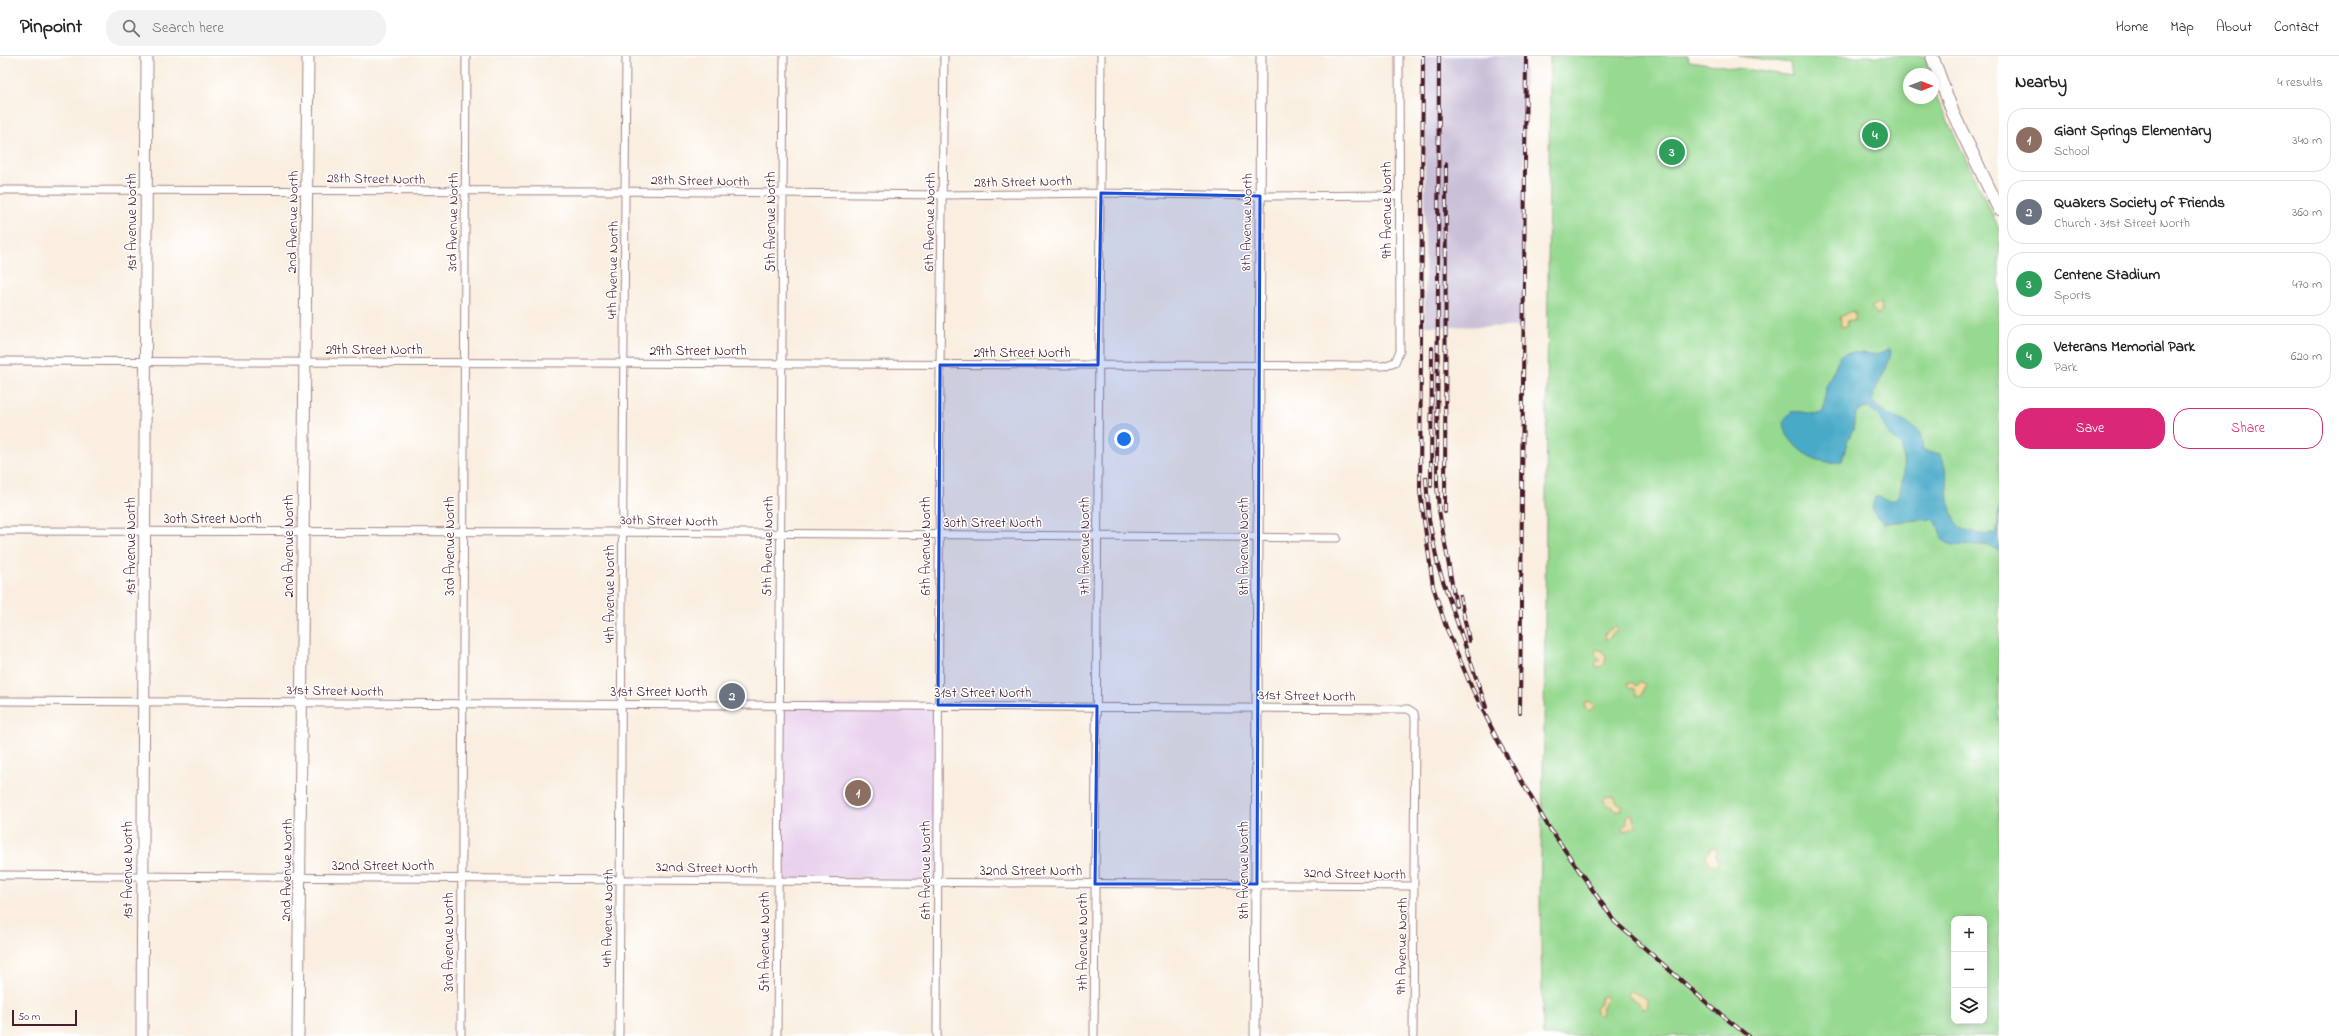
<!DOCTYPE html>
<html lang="en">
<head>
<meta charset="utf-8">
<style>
  body { margin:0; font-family:"Indie Flower",sans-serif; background:#f2f2f2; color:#222 }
  .controls { position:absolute; right:12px; bottom:12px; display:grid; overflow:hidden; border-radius:8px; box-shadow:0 2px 10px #0003 }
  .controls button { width:36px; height:36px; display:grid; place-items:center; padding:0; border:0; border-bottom:1px solid #e0e0e0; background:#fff; color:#222; font:20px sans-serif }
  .compass { position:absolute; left:1903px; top:12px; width:36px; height:36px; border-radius:50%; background:#fff; box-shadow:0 2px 10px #0003; rotate:90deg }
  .scale { position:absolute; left:12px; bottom:10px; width:65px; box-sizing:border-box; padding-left:4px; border:2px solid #4a1f2b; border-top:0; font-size:11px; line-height:14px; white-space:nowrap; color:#4a1f2b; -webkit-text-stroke:3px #fff; paint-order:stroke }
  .you { position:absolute; left:1124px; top:383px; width:14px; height:14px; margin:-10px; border:3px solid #fff; border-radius:50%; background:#1a73e8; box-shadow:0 0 0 6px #1a73e833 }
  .badge { display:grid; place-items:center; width:26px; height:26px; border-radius:50%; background:#db2777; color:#fff; font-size:13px; font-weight:700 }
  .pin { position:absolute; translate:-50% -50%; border:2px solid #fff; box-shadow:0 1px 4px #0006 }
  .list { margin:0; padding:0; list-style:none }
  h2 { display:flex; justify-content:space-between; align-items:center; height:52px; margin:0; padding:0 16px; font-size:17px }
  h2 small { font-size:13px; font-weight:400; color:#767676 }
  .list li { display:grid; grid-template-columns:26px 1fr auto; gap:12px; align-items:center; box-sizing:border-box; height:64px; margin:0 8px 8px; padding:0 8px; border:1px solid #e0e0e0; border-radius:16px }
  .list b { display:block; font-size:15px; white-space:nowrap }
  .list p { margin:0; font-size:13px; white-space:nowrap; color:#767676 }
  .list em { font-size:13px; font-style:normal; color:#767676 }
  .actions { display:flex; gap:8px; padding:12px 16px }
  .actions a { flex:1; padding:9px 0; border:1px solid #db2777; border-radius:16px; text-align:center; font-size:14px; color:#db2777 }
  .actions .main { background:#db2777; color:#fff }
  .icon { flex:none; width:22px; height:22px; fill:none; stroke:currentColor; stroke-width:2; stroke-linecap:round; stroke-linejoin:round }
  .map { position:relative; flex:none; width:1999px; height:980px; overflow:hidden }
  header { display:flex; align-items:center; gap:24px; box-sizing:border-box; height:56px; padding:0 20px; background:#fff; border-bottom:1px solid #e0e0e0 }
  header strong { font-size:19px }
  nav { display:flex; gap:22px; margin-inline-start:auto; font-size:14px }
  .search { width:280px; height:36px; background:#f2f2f2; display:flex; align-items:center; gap:10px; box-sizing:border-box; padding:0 14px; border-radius:16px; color:#767676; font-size:15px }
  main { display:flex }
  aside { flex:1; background:#fff }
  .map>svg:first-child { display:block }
  .built { fill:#e9d2ed }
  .industrial { fill:#c9bfd7 }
  .green { fill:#96d990; stroke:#707c5e; fill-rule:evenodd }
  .sand { fill:#eeda9e; stroke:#9c7c64 }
  .water { fill:#49aac8; stroke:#4a647a }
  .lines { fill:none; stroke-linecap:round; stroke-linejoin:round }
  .minor-casing { stroke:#a28685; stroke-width:9 }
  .tertiary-casing { stroke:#a28685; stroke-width:11 }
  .secondary-casing { stroke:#a28685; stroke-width:13 }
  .primary-casing { stroke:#a28685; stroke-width:14 }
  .minor { stroke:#fff; stroke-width:7 }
  .tertiary { stroke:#fff; stroke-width:9 }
  .secondary { stroke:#fff; stroke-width:11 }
  .primary { stroke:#fff; stroke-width:12 }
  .rail-casing { stroke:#4a1f2b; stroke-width:4 }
  .rail { stroke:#fff; stroke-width:2.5; stroke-dasharray:8; stroke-linecap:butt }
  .marked { fill:#1d4ed8; fill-opacity:0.2; stroke:#1d4ed8; stroke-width:3; stroke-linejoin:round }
  .labels { text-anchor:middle; stroke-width:3; stroke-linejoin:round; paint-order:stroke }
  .street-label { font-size:14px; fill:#4a1f2b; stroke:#fff }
</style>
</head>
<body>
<header>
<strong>Pinpoint</strong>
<div class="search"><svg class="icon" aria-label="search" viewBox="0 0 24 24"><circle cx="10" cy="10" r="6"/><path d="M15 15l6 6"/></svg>Search here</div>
<nav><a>Home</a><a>Map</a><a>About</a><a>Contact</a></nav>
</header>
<main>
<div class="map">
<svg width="1999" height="980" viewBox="0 0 1999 980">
  <rect width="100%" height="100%" fill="#fff"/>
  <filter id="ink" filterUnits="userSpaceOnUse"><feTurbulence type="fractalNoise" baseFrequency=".025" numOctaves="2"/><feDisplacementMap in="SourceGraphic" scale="8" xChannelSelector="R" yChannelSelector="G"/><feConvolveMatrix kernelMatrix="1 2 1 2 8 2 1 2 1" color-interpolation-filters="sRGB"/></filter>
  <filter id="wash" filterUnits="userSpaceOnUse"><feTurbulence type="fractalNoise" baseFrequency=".012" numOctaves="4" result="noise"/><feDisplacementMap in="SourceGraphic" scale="16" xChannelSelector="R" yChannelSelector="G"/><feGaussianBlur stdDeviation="0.9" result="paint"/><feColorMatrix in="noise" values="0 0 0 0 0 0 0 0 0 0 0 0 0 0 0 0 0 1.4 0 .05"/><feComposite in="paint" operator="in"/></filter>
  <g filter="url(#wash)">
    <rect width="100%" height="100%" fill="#f9eedf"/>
    <path class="built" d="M779 648 938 649V827L778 825Z"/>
    <path class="industrial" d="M1425 0H1525L1523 271 1425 270Z"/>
    <path class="green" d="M1550 0H1688L1689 5 1792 20 1790 7 1738 0H1925L1930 18H1909V42H1933V29L1936 41 1999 172V980H1543L1540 841 1544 678ZM1954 863H1984V965H1954Z"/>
    <path class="sand" d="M1881 246 1882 256 1878 259 1871 251Z
      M1851 255 1855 257 1854 265 1848 264 1847 270 1841 271 1840 261Z
      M1615 570 1618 575 1611 578 1610 582 1605 583V577Z
      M1596 593 1603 595 1606 600 1605 607 1601 611 1595 610 1596 606 1600 604 1595 598Z
      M1631 626 1636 630 1641 626 1645 628 1642 639 1637 640 1634 633 1628 631 1627 627Z
      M1584.5 650a4.5 4.5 0 1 1 9 0a4.5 4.5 0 1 1-9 0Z
      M1606 740 1615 741 1616 746 1622 749V754H1616L1613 751 1607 749 1603 744Z
      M1629 758H1632L1634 766 1637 770 1624 776 1623 772 1627 767 1626 761Z
      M1711 791 1716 793V800L1720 806 1715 810 1710 808 1706 801Z
      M1631 935 1647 943 1648 952 1643 953 1636 945 1630 942 1628 937Z
      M1605 940 1608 943 1604 947 1601 959 1597 960 1595 951 1600 947 1601 941Z"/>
    <path class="water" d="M1888 293 1891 295C1890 311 1871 338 1872 345 1884 361 1906 363 1920 376L1923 394 1940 398C1958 431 1932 485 1995 477L1997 475 1999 451V495C1983 483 1967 493 1950 488 1937 484 1942 470 1933 463L1884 467 1877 461 1872 453 1875 441C1882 440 1889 447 1896 442 1904 435 1905 399 1901 390 1898 385 1893 383 1890 379 1881 368 1883 361 1869 352L1861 353 1855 358 1853 374 1847 386 1842 405C1818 412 1784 390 1784 364L1791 356C1802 354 1811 360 1822 357L1824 352 1826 331 1840 300C1855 290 1869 305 1888 293Z"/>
  </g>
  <g filter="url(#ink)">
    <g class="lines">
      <defs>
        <path id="minor" d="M0 134 625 135 943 139 1101 137 1260 140 1399 139
          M0 305 1383 310 1395 306 1400 295 1399 0
          M0 475 621 476 1337 482
          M0 645 1408 653 1414 657 1415 663 1413 980
          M0 819 1414 830
          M461 980 466 0
          M619 980 626 0
          M777 980 784 0
          M937 980 940 309 944 0
          M1094 980 1101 0"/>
        <path id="tertiary" d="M1255 980 1261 0"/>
        <path id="secondary" d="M142 980 147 0
          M298 980 308 0"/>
        <path id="primary" d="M1932 0 1953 57 1999 153"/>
      </defs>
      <use href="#minor" class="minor-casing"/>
      <use href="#tertiary" class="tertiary-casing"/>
      <use href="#secondary" class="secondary-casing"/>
      <use href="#primary" class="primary-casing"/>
      <use href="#minor" class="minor"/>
      <use href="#tertiary" class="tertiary"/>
      <use href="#secondary" class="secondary"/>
      <use href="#primary" class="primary"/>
      <defs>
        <path id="rail" d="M1423 0 1420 435 1433 530 1446 571 1471 630 1499 687 1548 770 1615 866 1708 948 1748 980
          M1439 0 1437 428 1439 454 1456 550
          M1426 422 1429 464 1438 510 1486 651
          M1431 430 1432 292
          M1445 456 1446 108
          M1460 540 1469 585
          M1520 657 1526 0"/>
      </defs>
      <use href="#rail" class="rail-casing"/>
      <use href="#rail" class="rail"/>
    </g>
  </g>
  <path class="marked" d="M1101 137 1260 140 1257 828H1095L1097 650 938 649 940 309H1098Z"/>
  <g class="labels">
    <g class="street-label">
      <text transform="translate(376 122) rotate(1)" y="5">28th Street North</text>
      <text transform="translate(700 124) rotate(1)" y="5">28th Street North</text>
      <text transform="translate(1023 125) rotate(-1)" y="5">28th Street North</text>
      <text transform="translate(1386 154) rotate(-90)" y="5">9th Avenue North</text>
      <text transform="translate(131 166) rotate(-90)" y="5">1st Avenue North</text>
      <text transform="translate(292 166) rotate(-89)" y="5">2nd Avenue North</text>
      <text transform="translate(452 166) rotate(-89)" y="5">3rd Avenue North</text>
      <text transform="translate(770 166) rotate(-90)" y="5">5th Avenue North</text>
      <text transform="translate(929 166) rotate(-89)" y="5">6th Avenue North</text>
      <text transform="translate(1246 166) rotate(-89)" y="5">8th Avenue North</text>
      <text transform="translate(612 214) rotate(-89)" y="5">4th Avenue North</text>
      <text x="374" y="298">29th Street North</text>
      <text x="698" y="299">29th Street North</text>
      <text x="1022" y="301">29th Street North</text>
      <text x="213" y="467">30th Street North</text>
      <text transform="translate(669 464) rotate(1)" y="5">30th Street North</text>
      <text x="993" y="471">30th Street North</text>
      <text transform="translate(130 490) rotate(-90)" y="5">1st Avenue North</text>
      <text transform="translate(288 490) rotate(-90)" y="5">2nd Avenue North</text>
      <text transform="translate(449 490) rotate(-90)" y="5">3rd Avenue North</text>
      <text transform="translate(767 490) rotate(-89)" y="5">5th Avenue North</text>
      <text transform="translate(925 490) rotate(-90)" y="5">6th Avenue North</text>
      <text transform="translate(1084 490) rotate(-90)" y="5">7th Avenue North</text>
      <text transform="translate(1243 490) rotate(-90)" y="5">8th Avenue North</text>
      <text transform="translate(609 538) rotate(-90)" y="5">4th Avenue North</text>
      <text transform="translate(335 634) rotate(1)" y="5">31st Street North</text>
      <text x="659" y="640">31st Street North</text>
      <text x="983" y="641">31st Street North</text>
      <text transform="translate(1307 639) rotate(1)" y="5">31st Street North</text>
      <text x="383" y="814">32nd Street North</text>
      <text transform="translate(707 811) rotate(1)" y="5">32nd Street North</text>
      <text transform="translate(127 814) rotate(-90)" y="5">1st Avenue North</text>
      <text transform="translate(286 814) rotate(-89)" y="5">2nd Avenue North</text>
      <text transform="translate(925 814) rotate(-90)" y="5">6th Avenue North</text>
      <text x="1031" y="819">32nd Street North</text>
      <text transform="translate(1243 814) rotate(-90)" y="5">8th Avenue North</text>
      <text transform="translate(1355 817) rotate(1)" y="5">32nd Street North</text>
      <text transform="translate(607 862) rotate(-89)" y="5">4th Avenue North</text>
      <text transform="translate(448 886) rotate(-90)" y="5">3rd Avenue North</text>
      <text transform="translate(764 886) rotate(-90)" y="5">5th Avenue North</text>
      <text transform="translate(1082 886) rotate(-90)" y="5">7th Avenue North</text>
      <text transform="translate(1401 890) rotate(-89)" y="5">9th Avenue North</text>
    </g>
  </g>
</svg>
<div class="controls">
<button>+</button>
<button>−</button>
<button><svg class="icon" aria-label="layers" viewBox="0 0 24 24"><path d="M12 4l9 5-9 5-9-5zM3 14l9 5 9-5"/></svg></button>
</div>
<svg class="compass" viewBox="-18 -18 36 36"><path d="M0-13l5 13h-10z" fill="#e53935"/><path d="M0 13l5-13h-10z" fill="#767676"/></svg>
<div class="scale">50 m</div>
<div class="you"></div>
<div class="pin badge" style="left:858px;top:737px;background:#8d6e63">1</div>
<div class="pin badge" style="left:732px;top:640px;background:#6b7280">2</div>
<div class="pin badge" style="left:1672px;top:96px;background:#2e9e5b">3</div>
<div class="pin badge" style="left:1875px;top:79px;background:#2e9e5b">4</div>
</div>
<aside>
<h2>Nearby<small>4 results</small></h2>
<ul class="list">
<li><span class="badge" style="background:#8d6e63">1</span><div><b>Giant Springs Elementary</b><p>School</p></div><em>340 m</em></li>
<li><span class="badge" style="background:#6b7280">2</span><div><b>Quakers Society of Friends</b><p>Church · 31st Street North</p></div><em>360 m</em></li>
<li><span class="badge" style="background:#2e9e5b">3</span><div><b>Centene Stadium</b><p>Sports</p></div><em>470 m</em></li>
<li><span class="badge" style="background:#2e9e5b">4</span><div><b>Veterans Memorial Park</b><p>Park</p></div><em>620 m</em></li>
</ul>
<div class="actions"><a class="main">Save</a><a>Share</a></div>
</aside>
</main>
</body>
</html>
